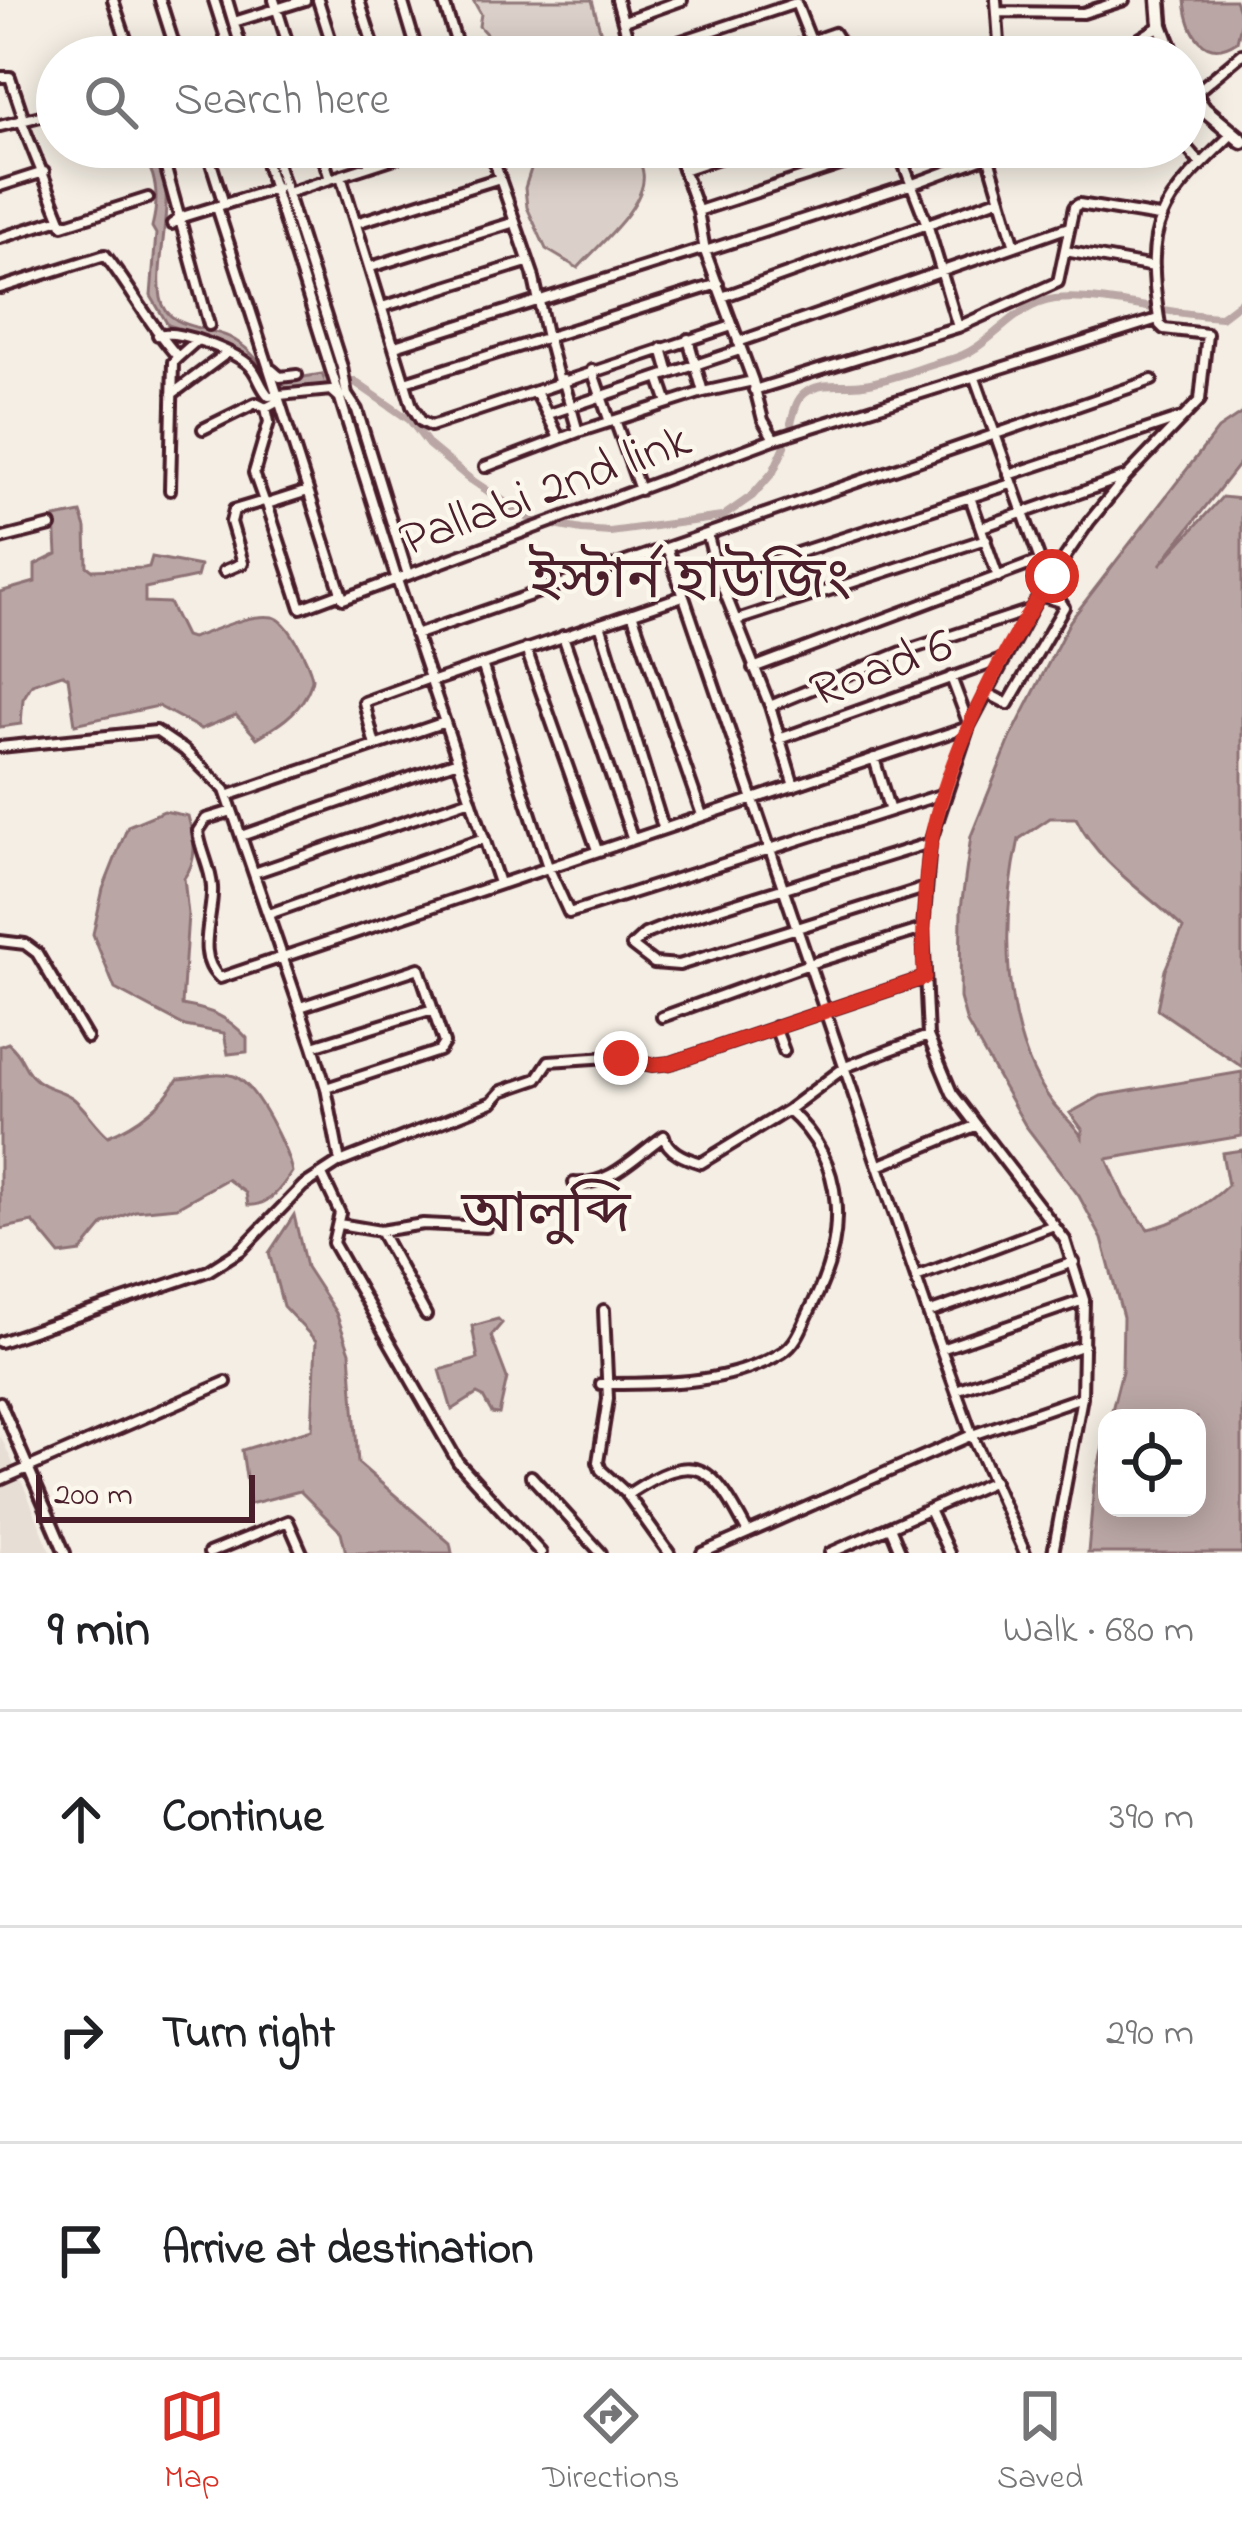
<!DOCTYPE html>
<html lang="en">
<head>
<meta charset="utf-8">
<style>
  body { margin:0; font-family:"Indie Flower","Noto Sans Bengali",sans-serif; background:#f6f6f6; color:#202124 }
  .controls { position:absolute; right:36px; bottom:36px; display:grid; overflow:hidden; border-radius:24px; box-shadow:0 6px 30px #0003 }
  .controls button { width:108px; height:108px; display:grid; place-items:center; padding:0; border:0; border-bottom:3px solid #e0e0e0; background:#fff; color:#202124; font:60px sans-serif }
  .scale { position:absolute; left:36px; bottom:30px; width:219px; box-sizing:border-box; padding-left:12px; border:6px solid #4a1f2b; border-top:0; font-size:33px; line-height:42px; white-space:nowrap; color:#4a1f2b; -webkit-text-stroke:9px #fbf7ec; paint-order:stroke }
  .stop { position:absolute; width:36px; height:36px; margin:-27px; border:9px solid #d93025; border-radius:50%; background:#fff }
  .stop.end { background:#d93025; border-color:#fff; box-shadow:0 3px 12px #0008 }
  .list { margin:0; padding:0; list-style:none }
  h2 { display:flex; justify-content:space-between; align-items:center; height:156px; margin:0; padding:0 48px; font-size:51px }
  h2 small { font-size:39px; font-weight:400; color:#757577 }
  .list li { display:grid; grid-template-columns:78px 1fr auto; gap:36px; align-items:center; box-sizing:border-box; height:216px; padding:0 48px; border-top:3px solid #e0e0e0 }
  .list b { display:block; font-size:45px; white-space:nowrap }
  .list em { font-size:39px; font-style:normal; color:#757577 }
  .icon { flex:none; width:66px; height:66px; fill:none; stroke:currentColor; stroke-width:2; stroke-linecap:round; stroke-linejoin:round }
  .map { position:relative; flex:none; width:1242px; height:1553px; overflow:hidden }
  .search { position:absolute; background:#fff; box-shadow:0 6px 30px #0003; left:36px; right:36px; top:36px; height:132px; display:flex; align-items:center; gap:30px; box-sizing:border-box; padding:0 42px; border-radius:66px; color:#757577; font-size:45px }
  .sheet { height:804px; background:#fff }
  nav { display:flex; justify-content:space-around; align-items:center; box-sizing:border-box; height:168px; border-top:3px solid #e0e0e0; background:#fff; font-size:33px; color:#757577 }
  nav a { display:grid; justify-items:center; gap:6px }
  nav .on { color:#d93025 }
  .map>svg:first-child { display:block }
  .built { fill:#e7dfd6 }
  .green { fill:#dbd0c9; stroke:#92787a; stroke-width:3 }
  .water { fill:#baa7a5; stroke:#8d7174; stroke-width:3 }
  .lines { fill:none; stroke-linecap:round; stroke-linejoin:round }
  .canal { stroke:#baa7a5; stroke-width:8 }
  .minor-casing { stroke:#4a1f2b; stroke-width:16 }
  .highway-casing { stroke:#4a1f2b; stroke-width:21 }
  .minor { stroke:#fbf7ec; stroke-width:8 }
  .highway { stroke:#fbf7ec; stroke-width:12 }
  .route { stroke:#d93025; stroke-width:15 }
  .labels { text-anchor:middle; stroke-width:9; stroke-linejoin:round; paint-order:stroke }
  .street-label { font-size:51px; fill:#4a1f2b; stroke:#fbf7ec }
  .quarter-label { font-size:57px; fill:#4a1f2b; stroke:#fbf7ec }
</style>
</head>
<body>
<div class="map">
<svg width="1242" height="1553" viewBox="0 0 1242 1553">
  <rect width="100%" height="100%" fill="#f4eee4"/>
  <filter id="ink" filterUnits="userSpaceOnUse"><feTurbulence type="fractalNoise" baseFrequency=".00833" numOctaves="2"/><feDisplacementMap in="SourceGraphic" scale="24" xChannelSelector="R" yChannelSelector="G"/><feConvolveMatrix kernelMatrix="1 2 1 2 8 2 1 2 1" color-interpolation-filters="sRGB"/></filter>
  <g filter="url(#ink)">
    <path class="built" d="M0 1435 27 1494 51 1553H0Z"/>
    <path class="green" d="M473 0H592L603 41 612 57H507L479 26 481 14Z
      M538 147H634C636 158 642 163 643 173 648 205 596 247 578 268L546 249 527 207 525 188Z"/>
    <path class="water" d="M1185 0H1235L1242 19 1237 41C1204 63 1188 32 1185 0Z
      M137 147H146C186 176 153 254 161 298 166 329 206 326 229 337 247 346 259 360 269 377L286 380 322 374 328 388 292 389 269 383 255 365 217 340 168 325 151 296 156 234 152 227C160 196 157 172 137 147Z
      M1242 413V460L1160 565 1222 497 1242 499V1067L1157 1009 1165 970 1183 928C1146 892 1099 865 1076 818H1050L1019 839C1001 920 1000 1032 1052 1102 1061 1114 1074 1124 1082 1137V1129L1070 1113 1101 1096 1242 1072V1136L1107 1159 1124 1198 1148 1229C1175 1224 1208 1205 1228 1185L1222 1153 1242 1150V1553H1088L1094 1485 1107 1430V1508H1197V1418H1110L1122 1371 1123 1317 1102 1239 1079 1196 1025 1125 967 1023 960 998 961 908 971 836 1011 737 1070 621 1218 429Z
      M81 513 86 528 87 566 92 570 144 568 149 567 152 557 200 566 197 577 145 588V602L169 603 185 636 191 638C215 631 248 613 273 617 289 620 309 663 312 678 312 682 308 692 306 695 296 715 275 727 257 738L236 715 201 729 158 706 75 724 68 677 62 674 32 684 23 699 21 724 0 727V592L35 582V565L57 554 55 518Z
      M164 811 188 816C194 838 199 859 184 878L188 914 182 1005C211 1010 227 1016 247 1038V1052L228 1054 224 1033 185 1026 115 989 93 934 103 889 128 826Z
      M8 1043C24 1057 20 1062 31 1075 43 1089 62 1089 74 1099 87 1110 95 1125 108 1136 137 1124 162 1105 178 1079 195 1079 218 1070 234 1076 256 1084 287 1149 292 1172 282 1187 269 1207 248 1205L246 1193 227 1179 177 1207 135 1211 104 1224 81 1252 60 1255 33 1222 0 1229V1046Z
      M294 1215 306 1267 336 1313 350 1352 358 1463 450 1543 452 1553H346L341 1532 300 1491 250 1504 242 1450 312 1429 316 1341 283 1306 269 1253Z
      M498 1319 502 1323 491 1336 507 1378 499 1414 492 1413 483 1397 477 1394 452 1410 440 1370 478 1359 472 1326Z"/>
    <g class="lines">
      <path class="canal" d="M328 380 355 382 410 420 429 445 470 479 533 521 582 530 610 532 722 517 752 496 773 472 785 446
        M791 423C795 410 796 398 808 391 825 381 844 387 863 384 893 380 923 366 952 359 992 348 1011 305 1055 299 1103 294 1170 315 1221 317L1242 301"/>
      <defs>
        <path id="minor" d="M113 0 132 57
          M160 0 178 57
          M214 0 232 57
          M227 0 244 57
          M274 0 292 57
          M318 0 336 57
          M359 0 377 57
          M402 0 419 57
          M443 0 461 57
          M617 0 633 57
          M996 0 1000 57
          M997 12 1083 13 1124 0
          M624 21 682 0
          M234 22 305 0
          M633 57 796 3 811 41
          M765 57 834 33 849 57
          M923 57 937 52 939 57
          M1110 57 1160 26
          M0 77H10L24 119
          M1194 94 1242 54
          M21 120 63 225 148 198
          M0 126 57 112
          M1185 146 1201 164
          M160 147 209 325
          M206 147 224 204
          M261 147 397 580 499 883
          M272 147 342 367 347 395 357 410 408 575
          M320 147 330 179
          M364 147 370 166
          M489 147 533 274 547 338
          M675 147 698 211 705 251 753 381 763 420 774 439
          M897 147 928 227 958 327
          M966 147 971 163
          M683 170 752 147
          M341 176 412 406 421 421 431 426 732 326
          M0 186 44 172
          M287 193 429 147
          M217 207 343 599 774 439 1158 319
          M698 211 896 147
          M356 223 500 178
          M172 224 182 217 277 188
          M0 238 60 219
          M1015 246 1069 227
          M705 251 913 184 1013 147
          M1065 251 1154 267
          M371 267 515 222
          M0 288 105 255C131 288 150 326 178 357L196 341
          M722 297 1001 198
          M382 307 527 262
          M158 335C176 328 232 351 248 364 258 372 259 386 269 396L331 390 340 398
          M548 339 559 381
          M688 339 703 392
          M738 342 1015 246 988 155
          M395 346 705 248
          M662 348 669 373
          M272 370 280 377 297 375
          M592 370 610 422
          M975 378 1047 580
          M563 379 578 432 703 392 753 381
          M405 382 718 284
          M754 390 958 327 1058 282 1074 207 1079 204 1159 217
          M536 392 559 438
          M172 394 227 353
          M668 403 659 377 740 350
          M549 414 659 377
          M615 420 640 490
          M203 429 256 403 266 408
          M485 467 578 432
          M1009 475 1184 417
          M170 490 173 362 178 357
          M970 497 998 577
          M265 502 267 504 308 491
          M267 504 301 608 341 593
          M982 527 1125 477
          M708 536 719 578 770 706 794 786
          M0 539 51 526
          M668 550 928 1313 972 1435 1025 1553
          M224 571 243 563 231 522 234 510 264 501 254 473 269 422 266 408 279 401
          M719 578 1011 484
          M632 613 702 815
          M737 620 986 539
          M600 624 663 827
          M415 635 1152 380
          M563 636 632 837
          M526 649 597 850
          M482 664 548 867 569 913 943 794
          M753 668 1039 561
          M951 677 969 725
          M431 682 683 596
          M987 693 1008 704 1064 607 1061 602 1039 595
          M770 706 902 652 1030 610
          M779 739 1004 659
          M375 746 364 702 430 678
          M0 747 156 731 184 750 225 790 313 1046 326 1088 340 1162
          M874 758 889 808
          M227 796 445 722
          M232 811 206 819 198 831C200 850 211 868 212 887 214 916 194 956 220 978L968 727
          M241 836 458 761
          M254 873 471 799
          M925 888 679 965 654 963 632 946 645 934 675 922 930 843
          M269 914 484 838
          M0 941 25 944 37 953 87 1038
          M300 1007 419 968 444 1043 439 1051 326 1088
          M662 1017 809 964 923 929
          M775 1027 784 1051
          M313 1046 433 1009
          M878 1166 975 1126
          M322 1175 340 1213 333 1243 458 1462 541 1553
          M574 1183C610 1186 635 1156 664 1136 667 1152 687 1159 701 1163L788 1110 845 1067 928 1036
          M339 1224 380 1231 423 1224 486 1227
          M380 1231 426 1315
          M916 1277 1054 1225
          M604 1310 608 1399 598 1462 601 1470 626 1493 669 1553
          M928 1313 1074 1262
          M0 1342 208 1271 241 1250 303 1186 340 1162 492 1102 502 1091 537 1079 549 1061 609 1057 652 1065 671 1063 924 978
          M941 1349 1084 1300
          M601 1384C661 1384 731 1385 783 1352 798 1343 804 1321 812 1306 846 1239 849 1163 788 1110
          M956 1390 1084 1345
          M0 1402 65 1553
          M531 1476 601 1553
          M0 1480 226 1382
          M627 1495C698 1447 713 1466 748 1533
          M929 1510 949 1553
          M890 1527 901 1553
          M209 1553 288 1521 302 1553
          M702 1553 972 1435 1082 1397
          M830 1553 994 1481
          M1053 1553 1082 1397 1084 1300 1065 1240 952 1093 928 1036 923 929 930 843 969 726 1039 595 1089 522 1126 477 1200 400 1207 334 1164 329 1160 325C1143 221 1159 204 1231 135"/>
        <path id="highway" d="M1159 0 1161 25 1173 57
          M1185 83 1204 109 1242 141"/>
      </defs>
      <use href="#minor" class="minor-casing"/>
      <use href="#highway" class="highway-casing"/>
      <use href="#minor" class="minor"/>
      <use href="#highway" class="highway"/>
    </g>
  </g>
  <g class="lines" filter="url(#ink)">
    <path class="route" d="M621 1058 652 1065 671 1063 924 978C923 935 923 891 930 848 943 762 1004 648 1052 576"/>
  </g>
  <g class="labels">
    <g class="street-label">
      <text transform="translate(544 487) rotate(-20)" y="18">Pallabi 2nd link</text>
      <text transform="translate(880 665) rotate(-20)" y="18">Road 6</text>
    </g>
    <g class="quarter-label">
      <text x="690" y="597">ইস্টার্ন হাউজিং</text>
      <text x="546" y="1231">আলুব্দি</text>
    </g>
  </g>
</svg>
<div class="controls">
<button><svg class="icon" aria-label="locate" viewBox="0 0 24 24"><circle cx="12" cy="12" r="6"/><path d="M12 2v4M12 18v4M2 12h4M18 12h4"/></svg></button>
</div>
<div class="scale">200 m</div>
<div class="stop" style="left:1052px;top:576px"></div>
<div class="stop end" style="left:621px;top:1058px"></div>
<div class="search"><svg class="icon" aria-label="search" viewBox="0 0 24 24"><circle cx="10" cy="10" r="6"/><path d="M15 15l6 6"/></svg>Search here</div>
</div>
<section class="sheet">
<h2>9 min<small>Walk · 680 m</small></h2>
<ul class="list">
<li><svg class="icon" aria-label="ahead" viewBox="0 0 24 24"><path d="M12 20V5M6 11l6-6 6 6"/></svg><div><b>Continue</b></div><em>390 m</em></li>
<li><svg class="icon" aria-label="right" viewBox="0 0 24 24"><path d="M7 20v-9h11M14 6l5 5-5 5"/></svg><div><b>Turn right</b></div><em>290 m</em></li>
<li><svg class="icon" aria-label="arrive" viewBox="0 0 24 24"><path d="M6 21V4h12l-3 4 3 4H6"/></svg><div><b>Arrive at destination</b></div></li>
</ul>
</section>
<nav>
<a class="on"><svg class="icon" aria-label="map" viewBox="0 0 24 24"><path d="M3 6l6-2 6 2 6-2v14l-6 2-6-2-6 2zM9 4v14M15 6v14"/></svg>Map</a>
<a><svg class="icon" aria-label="directions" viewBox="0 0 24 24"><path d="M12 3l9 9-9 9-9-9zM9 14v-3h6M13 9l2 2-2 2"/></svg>Directions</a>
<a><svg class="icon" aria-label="saved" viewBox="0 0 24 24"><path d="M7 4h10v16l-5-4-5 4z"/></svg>Saved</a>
</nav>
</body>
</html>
